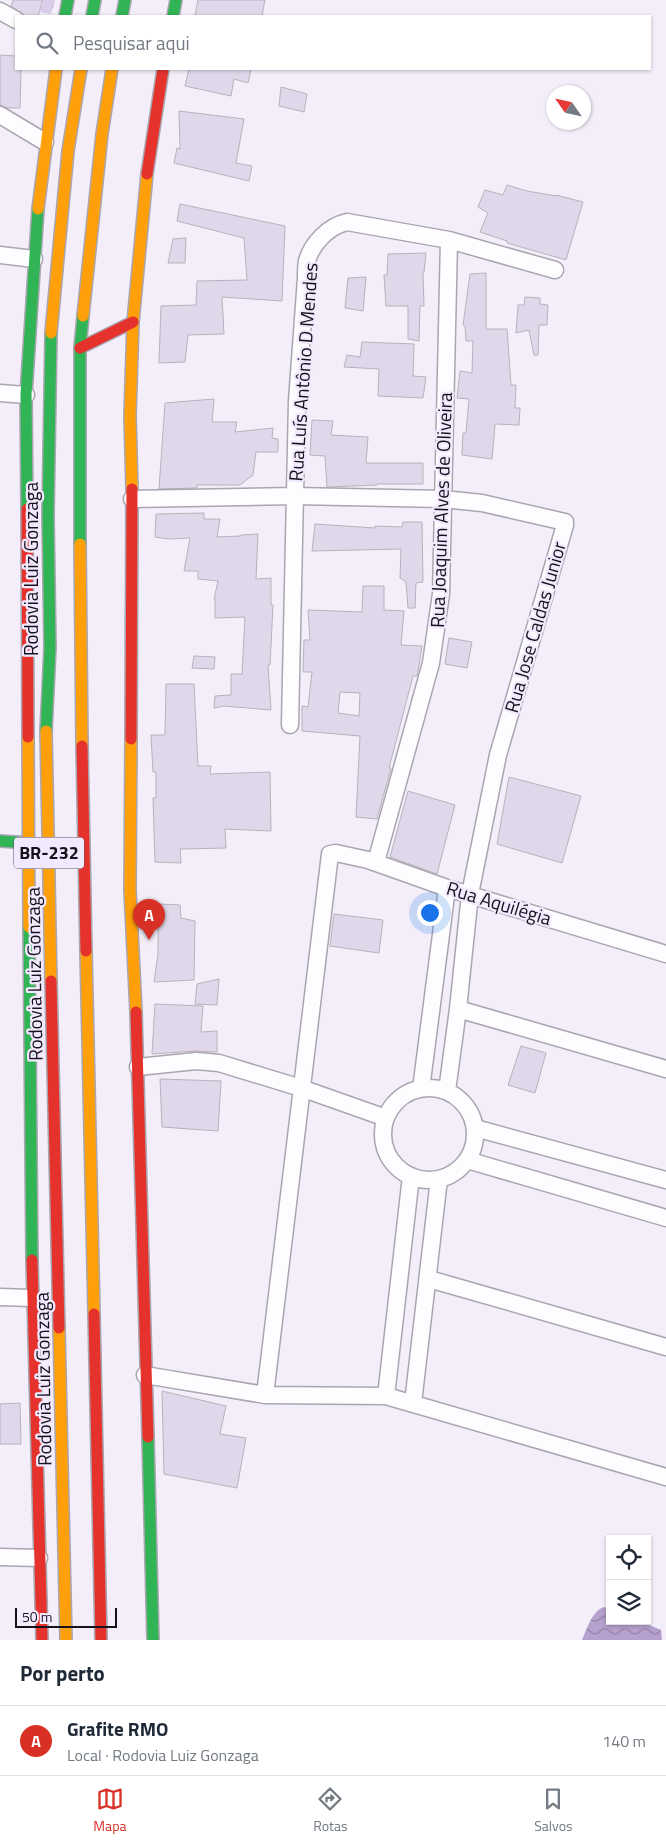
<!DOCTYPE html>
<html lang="pt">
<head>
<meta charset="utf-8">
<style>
  body { margin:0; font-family:"Titillium Web",sans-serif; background:#f2f2f3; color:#1f2937 }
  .controls { position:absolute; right:15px; bottom:15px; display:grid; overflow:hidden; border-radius:0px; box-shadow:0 1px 4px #0004 }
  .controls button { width:45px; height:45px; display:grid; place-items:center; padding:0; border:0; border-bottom:1px solid #e0e1e3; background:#fff; color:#1f2937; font:25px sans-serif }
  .compass { position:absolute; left:546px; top:85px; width:45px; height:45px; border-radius:50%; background:#fff; box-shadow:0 1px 4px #0004; rotate:304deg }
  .scale { position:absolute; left:15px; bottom:12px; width:102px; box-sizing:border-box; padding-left:5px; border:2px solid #16121b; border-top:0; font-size:14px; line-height:18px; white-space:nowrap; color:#16121b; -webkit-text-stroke:4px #f3e9fe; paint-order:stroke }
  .you { position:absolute; left:429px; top:912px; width:18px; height:18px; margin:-12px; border:4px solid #fff; border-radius:50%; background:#1a73e8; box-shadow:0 0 0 8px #1a73e833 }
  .badge { display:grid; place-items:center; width:32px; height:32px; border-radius:50%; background:#d93025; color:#fff; font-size:16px; font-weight:700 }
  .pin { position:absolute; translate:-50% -41px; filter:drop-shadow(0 1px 2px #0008) }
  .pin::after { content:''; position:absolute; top:26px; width:18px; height:15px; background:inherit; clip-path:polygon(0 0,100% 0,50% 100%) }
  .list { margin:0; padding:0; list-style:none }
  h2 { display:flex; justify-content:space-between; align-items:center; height:65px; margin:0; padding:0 20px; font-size:21px }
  h2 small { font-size:16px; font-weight:400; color:#747a83 }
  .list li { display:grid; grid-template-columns:32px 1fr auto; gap:15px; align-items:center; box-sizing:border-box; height:70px; padding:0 20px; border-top:1px solid #e0e1e3 }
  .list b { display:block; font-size:19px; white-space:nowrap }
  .list p { margin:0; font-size:16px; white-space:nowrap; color:#747a83 }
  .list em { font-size:16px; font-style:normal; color:#747a83 }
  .icon { flex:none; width:28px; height:28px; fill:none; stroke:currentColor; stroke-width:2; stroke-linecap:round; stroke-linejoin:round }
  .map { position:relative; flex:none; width:666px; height:1640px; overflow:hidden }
  .search { position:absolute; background:#fff; box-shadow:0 1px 4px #0004; left:15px; right:15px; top:15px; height:55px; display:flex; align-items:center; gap:12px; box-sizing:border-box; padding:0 18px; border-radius:0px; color:#747a83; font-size:19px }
  .sheet { height:135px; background:#fff }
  nav { display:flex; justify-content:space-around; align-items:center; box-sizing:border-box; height:70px; border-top:1px solid #e0e1e3; background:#fff; font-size:14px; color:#747a83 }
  nav a { display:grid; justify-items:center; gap:2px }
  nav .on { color:#d93025 }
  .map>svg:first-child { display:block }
  .park { fill:url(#park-crowns) }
  .water { fill:url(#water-waves) }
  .building { fill:#e0d8ea; stroke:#b6b2bb; fill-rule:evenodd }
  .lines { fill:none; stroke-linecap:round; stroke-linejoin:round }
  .street-casing { stroke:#aaa6b0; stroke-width:19 }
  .fast-casing { stroke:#aaa6b0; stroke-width:14 }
  .slow-casing { stroke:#aaa6b0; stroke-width:14 }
  .jam-casing { stroke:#aaa6b0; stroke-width:14 }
  .street { stroke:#fdfcfe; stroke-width:16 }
  .fast { stroke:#30b455; stroke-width:11 }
  .slow { stroke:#ff9f0a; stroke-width:11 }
  .jam { stroke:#e5322d; stroke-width:11 }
  .labels { text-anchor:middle; stroke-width:4.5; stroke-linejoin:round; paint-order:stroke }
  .shield { fill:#f3e9fe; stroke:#58525f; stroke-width:1 }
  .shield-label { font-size:18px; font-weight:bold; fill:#16121b }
  .street-label { font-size:19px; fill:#16121b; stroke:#f3e9fe }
</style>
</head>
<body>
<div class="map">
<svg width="666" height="1640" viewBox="0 0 666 1640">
  <defs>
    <pattern id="park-crowns" width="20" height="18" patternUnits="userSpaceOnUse" patternTransform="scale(1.25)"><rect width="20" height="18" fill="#dacceb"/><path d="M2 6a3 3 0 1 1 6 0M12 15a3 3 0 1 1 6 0" fill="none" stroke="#baaec9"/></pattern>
    <pattern id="water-waves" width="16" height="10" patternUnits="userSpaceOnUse" patternTransform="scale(1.25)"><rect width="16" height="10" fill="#b6a1ce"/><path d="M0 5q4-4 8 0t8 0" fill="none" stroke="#9382a6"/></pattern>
  </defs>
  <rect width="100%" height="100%" fill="#f3eef9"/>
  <path class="park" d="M44 0H55L51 14 40 12Z"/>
  <path class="water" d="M604 1607 610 1609V1621H640L661 1630 662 1640H582C587 1629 592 1611 604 1607Z"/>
  <path class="building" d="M13 0H43L38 16H25L11 6Z
    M198 0H265L262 16H195Z
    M0 55 16 56V69H21L20 108H7L0 105Z
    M189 69H251L248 83 234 79 231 96 185 86Z
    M281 87 307 94 304 112 279 106Z
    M179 111 244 119 236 163 252 166 249 181 174 163 177 148 180 149Z
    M507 185 527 191 556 196V195L583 202 566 260 507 243V241L480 232 488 213 478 207 485 190 503 195Z
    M180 204 285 226 282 301 222 297 224 334 188 335 185 362 159 363 161 306 196 305 197 281 247 280 244 238 177 221Z
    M186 238 185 263H168L173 239Z
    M426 253 424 272H423L424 306H420L419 341 408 339V306H386L384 275H387L388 254Z
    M486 273V329H507L511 385H516L515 408H520L519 425 495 424 492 459 462 455 463 433H466L469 399 457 398 460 371 472 373 473 341H466L465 326 463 325 470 274Z
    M366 277 363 311 345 308 348 278Z
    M525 297 540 298V304L548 305 547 325H539L538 355H534L529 330 516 333 518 305H524Z
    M362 342 414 344 413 376 426 377 423 398 378 396 379 369 344 367 347 355 360 357Z
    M214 399 212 422H237L235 432 273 428 272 438 278 439V452H256L253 475 240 485H197V488L159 489 165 403Z
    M312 420 333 421 331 435 368 437 366 463H423V484H377V485L327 487 325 456 310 455Z
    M204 513V519H220L217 537 241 536V535L258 534 256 579 271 578V605H273L270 665H268L271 710 224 706 214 708 215 696 231 695V674H242L245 617 215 618V599H214L218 581 198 579V571H184L190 538 169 539 155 537 156 514Z
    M403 522H422L423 582 416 583 415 608H408L406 582 400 578 401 549 312 551 315 524 375 528V526L402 527Z
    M363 586H384V610L404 611 401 645 422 646 418 672 417 676H413L389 768H391L377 819 356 817 360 736 302 731V706L308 707 312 672H303L304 640H310L308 610 362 612ZM340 692 360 693 359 716 338 713Z
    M449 638 472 642 467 668 445 664Z
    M194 656 215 657 214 669 192 668Z
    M166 684H194L198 766H211L210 774 270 772 271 831 225 829 226 848 180 849 181 863 155 862 153 798H156V772H153L151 735H165Z
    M509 777 581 796 562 863 497 844Z
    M408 791 455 805 437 874 390 857Z
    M158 904 180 905 181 918 195 921 194 980 154 982 158 954Z
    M334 914 383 920 379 953 330 946Z
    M219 979 217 1005 195 1004 197 984Z
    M155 1004 203 1006 201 1032 217 1031V1052L195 1051 152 1054Z
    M521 1046 546 1053 535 1093 508 1085Z
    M160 1079 221 1081 218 1131 162 1127Z
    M162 1391 226 1406 220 1434 246 1438 237 1488 164 1474Z
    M20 1403 21 1444H0V1404Z"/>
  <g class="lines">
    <defs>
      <path id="street" d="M0 11 16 20
        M0 115 45 142
        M0 255 34 259
        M0 393 26 395
        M132 499 295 496 443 499 482 503 565 522V525L498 755 470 894 458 1009 447 1091
        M290 725 297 401 306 278C306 272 306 266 307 261 312 243 329 226 347 222L449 240 555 270
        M376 862 431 663 441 594 449 240
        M458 1009 666 1069
        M138 1067 196 1061 219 1063 301 1088 386 1118
        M383 1134a46 46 0 1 1 92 0a46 46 0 1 1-92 0Z
        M421 1089 447 888
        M475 1128 666 1180
        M467 1160 666 1218
        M429 1279 666 1347
        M0 1297 32 1298
        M145 1375 265 1395 386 1396 666 1477
        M265 1395 330 854 336 853 368 860 447 888 666 954
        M386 1396 411 1176
        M413 1403 439 1179
        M0 1557 39 1558"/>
      <path id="fast" d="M65 16 68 0
        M92 16 95 0
        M122 16 125 0
        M173 16 176 0
        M27 509 26 395 38 209
        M80 544V348L83 316
        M46 731 50 648 48 515 51 333
        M0 841 29 843
        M29 927 32 1260
        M148 1437 153 1640"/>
      <path id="slow" d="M38 209 56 69
        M83 316 102 134 112 69
        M51 333 68 151 81 69
        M132 489 130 416 133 322 147 174
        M80 544 82 746
        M46 731 51 981
        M28 737 29 927
        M131 739 130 890 136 1012
        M86 951 94 1314
        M59 1328 66 1640"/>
      <path id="jam" d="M147 174 163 69
        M80 348 133 322
        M27 509 28 737
        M131 739 132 489
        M82 746 86 951
        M51 981 59 1328
        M136 1012 148 1437
        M32 1260 42 1640
        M94 1314 101 1640"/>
    </defs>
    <use href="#street" class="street-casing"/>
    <use href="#fast" class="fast-casing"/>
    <use href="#slow" class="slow-casing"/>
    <use href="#jam" class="jam-casing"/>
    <use href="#street" class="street"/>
    <use href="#fast" class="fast"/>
    <use href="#slow" class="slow"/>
    <use href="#jam" class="jam"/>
  </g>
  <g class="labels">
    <rect class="shield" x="14" y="837.5" width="70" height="31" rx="4"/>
    <g class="shield-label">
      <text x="49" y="859">BR-232</text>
    </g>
    <g class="street-label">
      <text transform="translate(303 372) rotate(-86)" y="7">Rua Luís Antônio D Mendes</text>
      <text transform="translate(441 510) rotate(-88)" y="7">Rua Joaquim Alves de Oliveira</text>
      <text transform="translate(31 569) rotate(-90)" y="7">Rodovia Luiz Gonzaga</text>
      <text transform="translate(535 627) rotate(-74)" y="7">Rua Jose Caldas Junior</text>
      <text transform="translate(499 903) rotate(17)" y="7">Rua Aquilégia</text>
      <text transform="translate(34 974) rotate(-91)" y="7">Rodovia Luiz Gonzaga</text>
      <text transform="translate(43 1379) rotate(-91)" y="7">Rodovia Luiz Gonzaga</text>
    </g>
  </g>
</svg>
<div class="controls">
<button><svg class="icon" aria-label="locate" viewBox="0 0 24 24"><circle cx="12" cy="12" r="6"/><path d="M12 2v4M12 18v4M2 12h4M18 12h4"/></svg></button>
<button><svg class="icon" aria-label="layers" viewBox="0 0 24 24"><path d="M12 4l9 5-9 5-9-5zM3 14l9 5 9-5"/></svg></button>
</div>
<svg class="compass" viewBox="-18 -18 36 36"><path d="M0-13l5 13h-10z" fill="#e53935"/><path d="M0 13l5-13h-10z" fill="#747a83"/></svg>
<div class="scale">50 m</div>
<div class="you"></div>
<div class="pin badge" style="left:149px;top:940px">A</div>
<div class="search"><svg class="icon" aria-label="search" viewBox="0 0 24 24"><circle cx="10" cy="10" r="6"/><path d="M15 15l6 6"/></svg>Pesquisar aqui</div>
</div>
<section class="sheet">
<h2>Por perto<small></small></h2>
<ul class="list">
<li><span class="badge">A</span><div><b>Grafite RMO</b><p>Local · Rodovia Luiz Gonzaga</p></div><em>140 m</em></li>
</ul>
</section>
<nav>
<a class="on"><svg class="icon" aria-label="map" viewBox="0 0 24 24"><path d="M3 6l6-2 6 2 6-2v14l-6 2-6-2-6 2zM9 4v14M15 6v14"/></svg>Mapa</a>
<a><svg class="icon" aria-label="directions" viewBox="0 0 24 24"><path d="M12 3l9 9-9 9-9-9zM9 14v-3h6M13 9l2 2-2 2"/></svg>Rotas</a>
<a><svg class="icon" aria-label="saved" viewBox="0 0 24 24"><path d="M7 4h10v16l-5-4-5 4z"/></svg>Salvos</a>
</nav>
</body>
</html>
